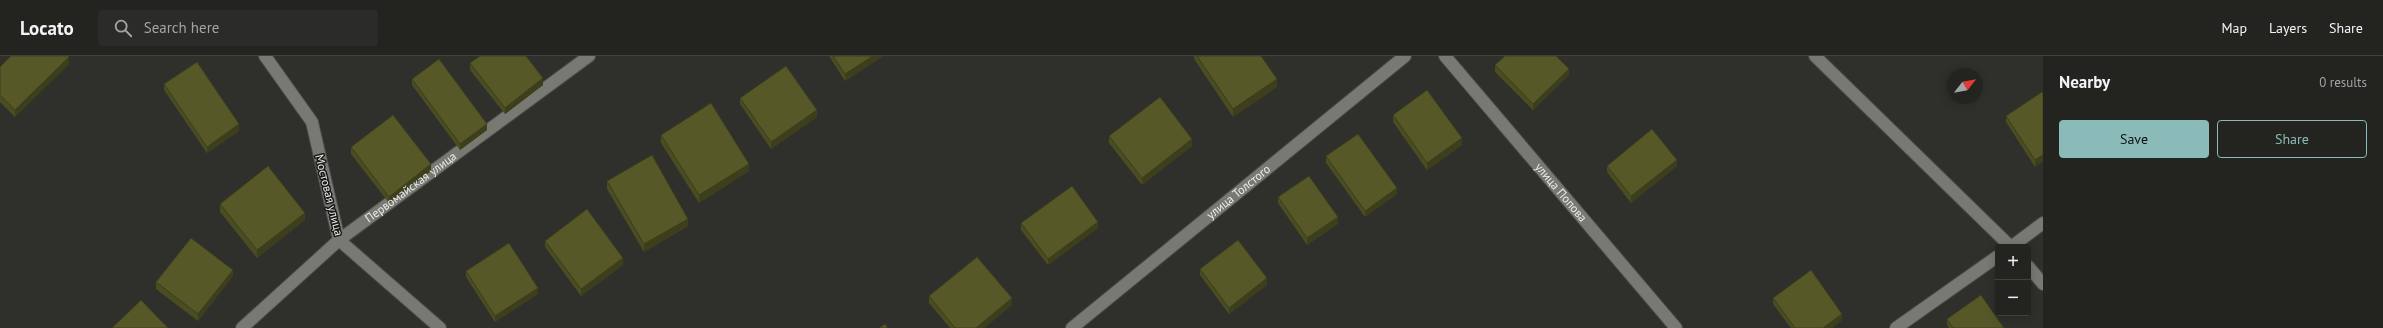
<!DOCTYPE html>
<html lang="en">
<head>
<meta charset="utf-8">
<style>
  body { margin:0; font-family:"PT Sans",sans-serif; background:#2b2c29; color:#f1f3f6 }
  .controls { position:absolute; right:12px; bottom:12px; display:grid; overflow:hidden; border-radius:4px; box-shadow:0 2px 10px #0003 }
  .controls button { width:36px; height:36px; display:grid; place-items:center; padding:0; border:0; border-bottom:1px solid #40413e; background:#232420; color:#f1f3f6; font:20px sans-serif }
  .compass { position:absolute; left:1947px; top:12px; width:36px; height:36px; border-radius:50%; background:#232420; box-shadow:0 2px 10px #0003; rotate:59deg }
  .list { margin:0; padding:0; list-style:none }
  h2 { display:flex; justify-content:space-between; align-items:center; height:52px; margin:0; padding:0 16px; font-size:17px }
  h2 small { font-size:13px; font-weight:400; color:#a3a4a5 }
  .actions { display:flex; gap:8px; padding:12px 16px }
  .actions a { flex:1; padding:9px 0; border:1px solid #8bbbb9; border-radius:4px; text-align:center; font-size:14px; color:#8bbbb9 }
  .actions .main { background:#8bbbb9; color:#111 }
  .icon { flex:none; width:22px; height:22px; fill:none; stroke:currentColor; stroke-width:2; stroke-linecap:round; stroke-linejoin:round }
  .map { position:relative; flex:none; width:2043px; height:272px; overflow:hidden }
  header { display:flex; align-items:center; gap:24px; box-sizing:border-box; height:56px; padding:0 20px; background:#232420; border-bottom:1px solid #40413e }
  header strong { font-size:19px }
  nav { display:flex; gap:22px; margin-inline-start:auto; font-size:14px }
  .search { width:280px; height:36px; background:#2b2c29; display:flex; align-items:center; gap:10px; box-sizing:border-box; padding:0 14px; border-radius:4px; color:#a3a4a5; font-size:15px }
  main { display:flex }
  aside { flex:1; background:#232420 }
  .map>svg:first-child { display:block }
  .lines { fill:none; stroke-linecap:round; stroke-linejoin:round }
  .street-casing { stroke:#4a4b47; stroke-width:14 }
  .secondary-casing { stroke:#4a4b47; stroke-width:14 }
  .street { stroke:#797974; stroke-width:12 }
  .secondary { stroke:#797974; stroke-width:12 }
  .wall { fill:#4a4c22 }
  .shaded-wall { fill:#3c3e1c }
  .building { fill:#565828; stroke:#3c3e1c }
  .labels { text-anchor:middle; stroke-width:3; stroke-linejoin:round; paint-order:stroke }
  .street-label { font-size:12px; fill:#eaebe8; stroke:#171815 }
</style>
</head>
<body>
<header>
<strong>Locato</strong>
<div class="search"><svg class="icon" aria-label="search" viewBox="0 0 24 24"><circle cx="10" cy="10" r="6"/><path d="M15 15l6 6"/></svg>Search here</div>
<nav><a>Map</a><a>Layers</a><a>Share</a></nav>
</header>
<main>
<div class="map">
<svg width="2043" height="272" viewBox="0 0 2043 272">
  <rect width="100%" height="100%" fill="#2f302b"/>
  <g class="lines">
    <defs>
      <g id="street">
        <path id="s1" d="M1445 0 1676 272"/>
        <path d="M1815 0 2011 191"/>
        <path d="M2011 191 2043 167"/>
        <path d="M2028 210 2043 228"/>
        <path id="s2" d="M440 272 339 184 589 0"/>
        <path id="s3" d="M1072 272 1405 0"/>
        <path d="M1896 272 1998 200"/>
      </g>
      <path id="secondary" d="M242 272 339 184 312 66 265 0"/>
    </defs>
    <use href="#street" class="street-casing"/>
    <use href="#secondary" class="secondary-casing"/>
    <use href="#street" class="street"/>
    <use href="#secondary" class="secondary"/>
  </g>
  <path class="wall" d="M829 0H883L845 25Z
    M1194 0H1261L1277 31 1233 61 1194 3Z
    M470 7 543 29 505 58 470 14Z
    M69 8 15 61 0 46V11Z
    M1495 9 1569 19 1533 54 1495 16Z
    M412 23 487 74 460 94 412 29Z
    M164 28 239 75 207 97 164 34Z
    M2043 37 2035 111 2006 66V60Z
    M740 42 817 61 771 93 740 48Z
    M1393 59 1462 89 1427 114 1393 66Z
    M661 79 749 115 699 147 661 87Z
    M1109 80 1192 90 1142 129 1109 87Z
    M351 91 431 115 389 147 351 98Z
    M1326 100 1397 138 1365 161 1326 107Z
    M1607 110H1677L1631 147 1607 116Z
    M607 125 688 170 644 196 607 133Z
    M1278 141 1338 168 1307 189 1278 147Z
    M220 148 305 164 257 202 220 156Z
    M1021 167 1098 172 1048 209 1021 174Z
    M545 185 623 209 581 240 545 191Z
    M1200 213 1267 229 1229 258 1200 219Z
    M466 215 538 238 495 266 466 221Z
    M233 220 198 265 156 233V226Z
    M929 240 1012 249 984 272H950L929 247Z
    M1773 242 1842 264 1832 272H1791L1773 248Z
    M1947 263 2004 272H1949L1947 269Z"/>
  <path class="shaded-wall" d="M873 0H883L845 25V18Z
    M69 1V8L15 61V54Z
    M1569 13V19L1533 54V48Z
    M543 22V29L505 58V52Z
    M1277 23V31L1233 61V53Z
    M817 54V61L771 93V86Z
    M239 68V75L207 97V91Z
    M487 68V74L460 94V88Z
    M1462 82V89L1427 114V107Z
    M1192 83V90L1142 129V122Z
    M2043 99V106L2035 111V104Z
    M1677 104V110L1631 147V140Z
    M431 108V115L389 147V141Z
    M749 108V115L699 147V139Z
    M1397 132V138L1365 161V155Z
    M305 157V164L257 202V194Z
    M1338 161V168L1307 189V182Z
    M688 163V170L644 196V188Z
    M1098 166V172L1048 209V203Z
    M623 202V209L581 240V233Z
    M233 214V220L198 265V258Z
    M1267 222V229L1229 258V252Z
    M538 232V238L495 266V260Z
    M1012 242V249L984 272H976Z
    M1842 258V264L1832 272H1823Z"/>
  <path class="building" d="M11 0H68L69 1 15 54 0 39V11Z
    M480 0H526L543 22 505 52 470 7Z
    M833 0H873L845 18Z
    M1197 0H1261L1277 23 1233 53Z
    M1505 0H1556L1569 13 1533 48 1495 9Z
    M439 3 487 68 460 88 412 23Z
    M197 6 239 68 207 91 164 28Z
    M786 10 817 54 771 86 740 42Z
    M1427 34 1462 82 1427 107 1393 59Z
    M2042 36 2043 37V99L2035 104 2006 60Z
    M1160 41 1192 83 1142 122 1109 80Z
    M711 47 749 108 699 139 661 79Z
    M393 59 431 108 389 141 351 91Z
    M1652 73 1677 104 1631 140 1607 110Z
    M1358 78 1397 132 1365 155 1326 100Z
    M652 99 688 163 644 188 607 125Z
    M268 110 305 157 257 194 220 148Z
    M1309 120 1338 161 1307 182 1278 141Z
    M1072 130 1098 166 1048 203 1021 167Z
    M587 153 623 202 581 233 545 185Z
    M191 182 233 214 198 258 156 226Z
    M1238 184 1267 222 1229 252 1200 213Z
    M509 187 538 232 495 260 466 215Z
    M977 201 1012 242 976 272H955L929 240Z
    M1811 214 1842 258 1823 272H1795L1773 242Z
    M1981 239 2004 272H1953L1947 263Z
    M141 244 168 272H112Z
    M885 268 888 272H879Z"/>
  <g class="labels">
    <g class="street-label">
      <text dy="4" stroke="none"><textPath href="#s2" startOffset="223">Первомайская улица</textPath></text>
      <text dy="4" stroke="none"><textPath href="#s3" startOffset="215">улица Толстого</textPath></text>
      <text dy="4" stroke="none"><textPath href="#s1" startOffset="179">улица Попова</textPath></text>
      <text transform="translate(329 139) rotate(76)" y="4">Мостовая улица</text>
    </g>
  </g>
</svg>
<div class="controls">
<button>+</button>
<button>−</button>
</div>
<svg class="compass" viewBox="-18 -18 36 36"><path d="M0-13l5 13h-10z" fill="#e53935"/><path d="M0 13l5-13h-10z" fill="#a3a4a5"/></svg>
</div>
<aside>
<h2>Nearby<small>0 results</small></h2>
<ul class="list">
</ul>
<div class="actions"><a class="main">Save</a><a>Share</a></div>
</aside>
</main>
</body>
</html>
